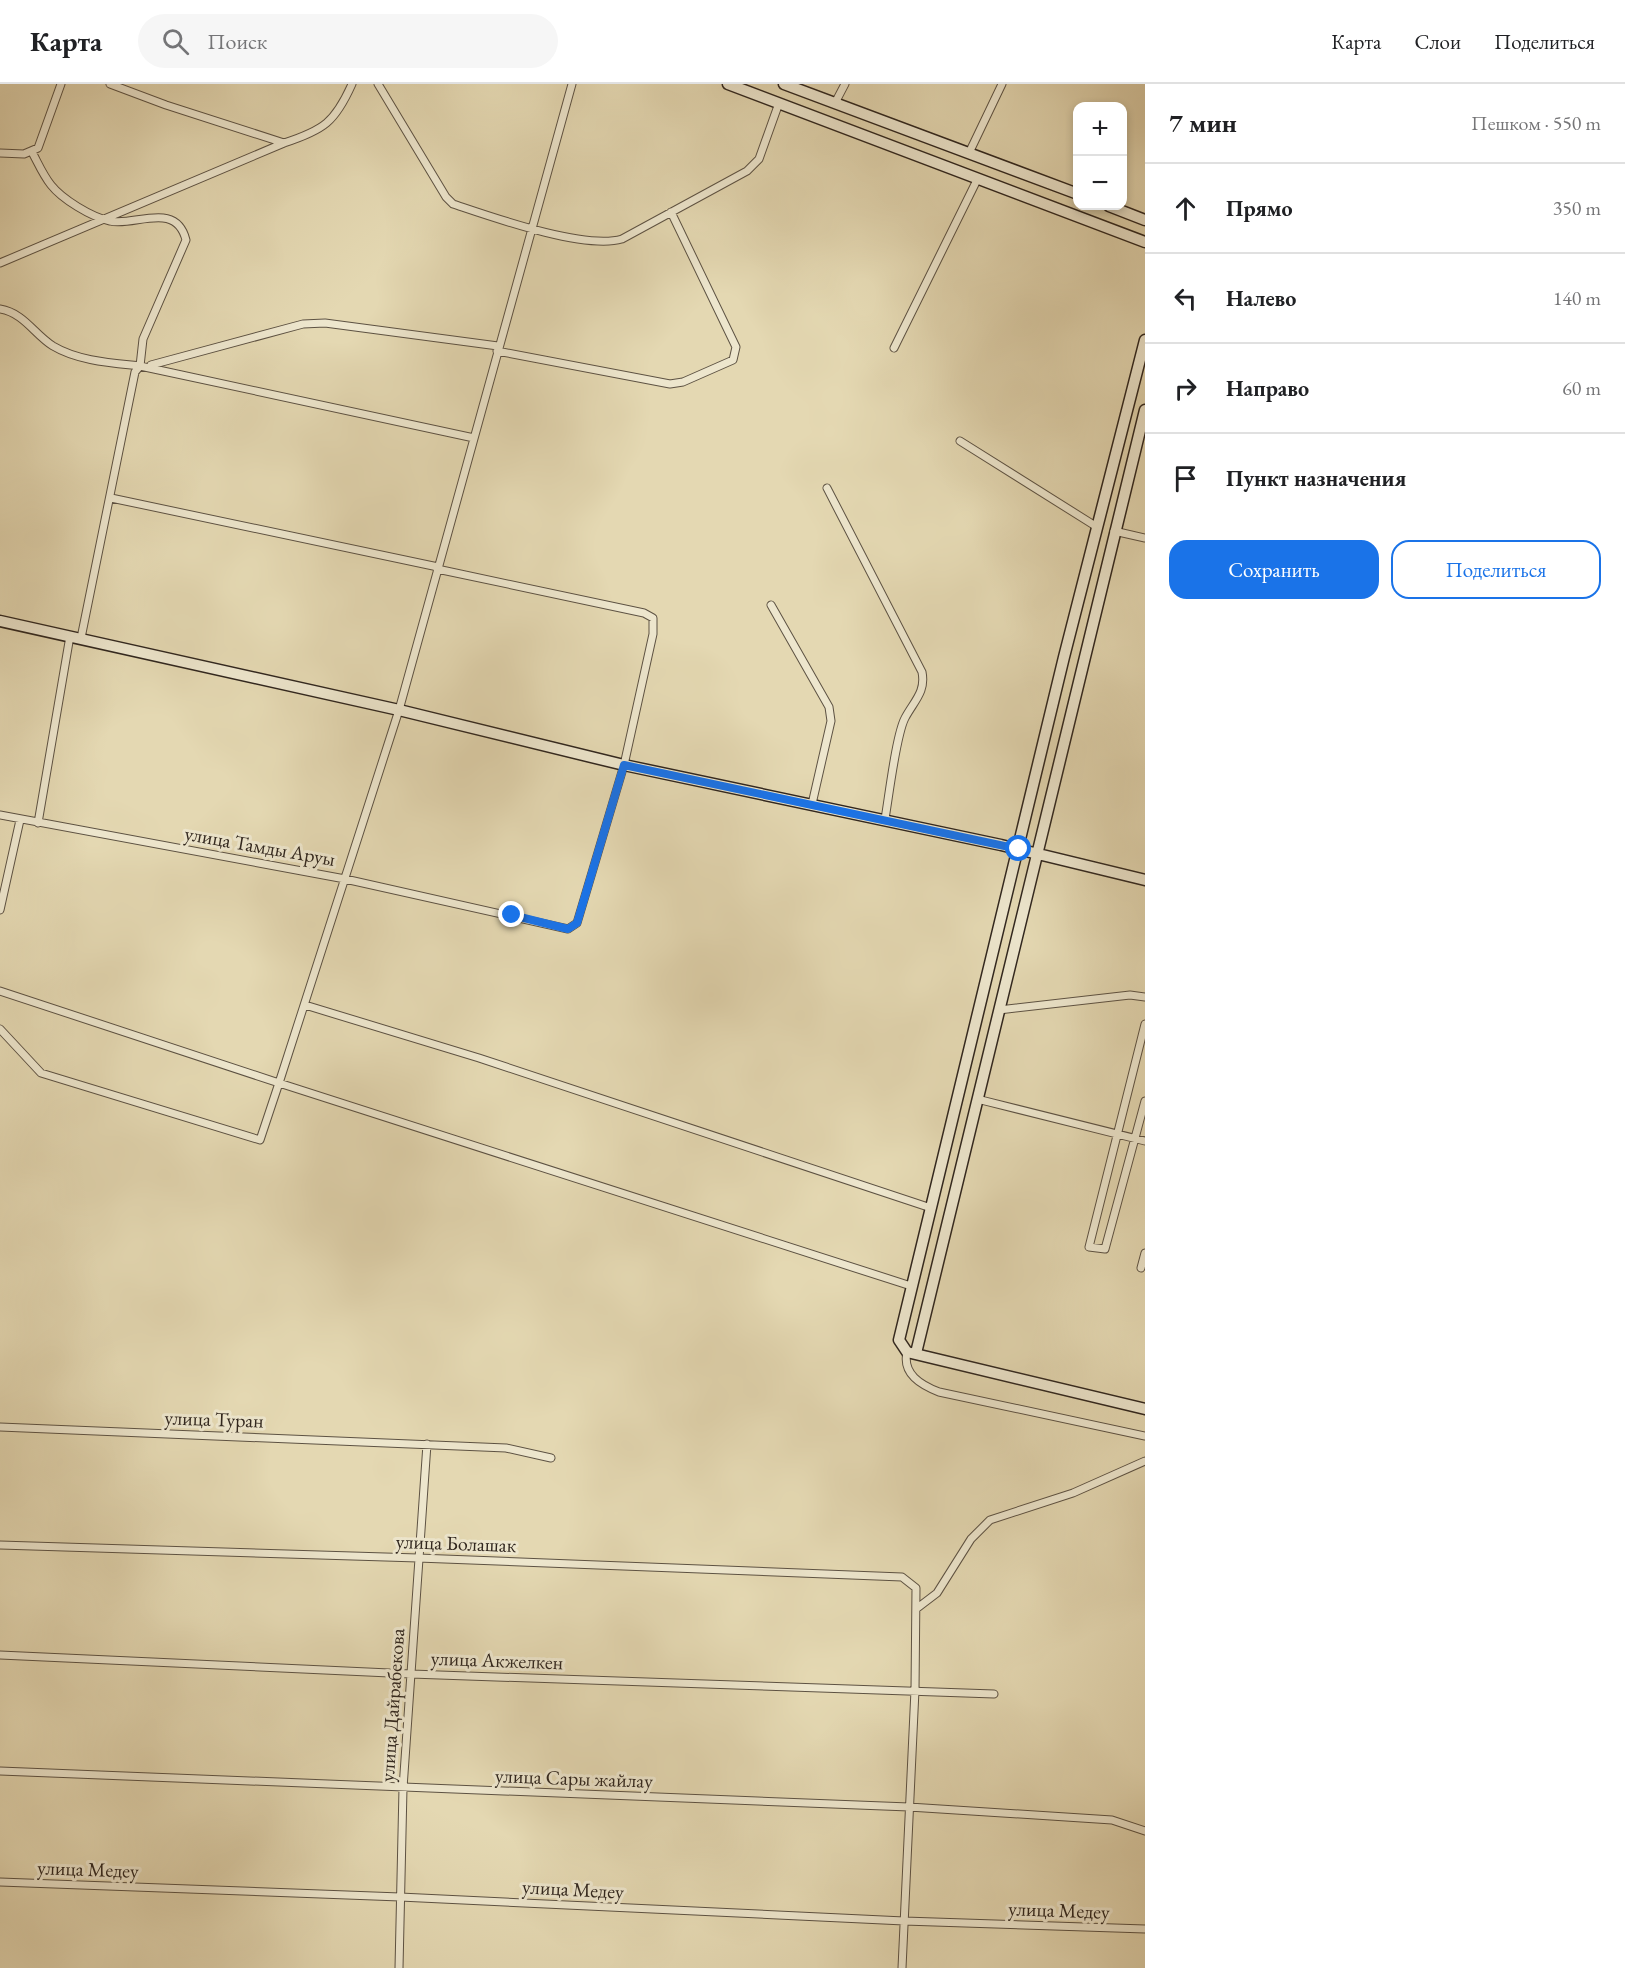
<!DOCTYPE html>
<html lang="ru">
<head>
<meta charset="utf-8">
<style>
  body { margin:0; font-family:"EB Garamond",serif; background:#f6f6f6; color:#202124 }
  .controls { position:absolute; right:18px; top:18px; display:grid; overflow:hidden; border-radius:12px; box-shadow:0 3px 9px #0003 }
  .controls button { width:54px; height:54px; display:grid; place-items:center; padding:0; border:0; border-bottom:2px solid #e0e0e0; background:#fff; color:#202124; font:30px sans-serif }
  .stop { position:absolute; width:18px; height:18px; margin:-14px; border:4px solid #1a73e8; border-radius:50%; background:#fff }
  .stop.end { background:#1a73e8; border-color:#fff; box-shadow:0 2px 6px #0008 }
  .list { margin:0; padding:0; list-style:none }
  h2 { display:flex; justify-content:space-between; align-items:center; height:78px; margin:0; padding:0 24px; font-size:26px }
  h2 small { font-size:20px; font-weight:400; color:#757577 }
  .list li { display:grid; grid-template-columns:39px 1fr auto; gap:18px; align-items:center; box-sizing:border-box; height:90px; padding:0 24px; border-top:2px solid #e0e0e0 }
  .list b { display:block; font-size:22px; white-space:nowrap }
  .list em { font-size:20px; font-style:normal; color:#757577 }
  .actions { display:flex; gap:12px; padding:18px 24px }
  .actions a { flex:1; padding:14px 0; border:2px solid #1a73e8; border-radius:18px; text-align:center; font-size:21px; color:#1a73e8 }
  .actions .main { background:#1a73e8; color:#fff }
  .icon { flex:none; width:33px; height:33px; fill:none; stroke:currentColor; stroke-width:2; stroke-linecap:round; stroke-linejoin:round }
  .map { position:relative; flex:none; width:1145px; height:1884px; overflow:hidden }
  header { display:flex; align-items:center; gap:36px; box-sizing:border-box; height:84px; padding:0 30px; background:#fff; border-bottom:2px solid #e0e0e0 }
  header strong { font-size:28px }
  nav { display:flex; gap:33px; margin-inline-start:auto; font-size:21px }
  .search { width:420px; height:54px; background:#f6f6f6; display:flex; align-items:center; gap:15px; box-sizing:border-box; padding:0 21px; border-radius:33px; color:#757577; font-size:22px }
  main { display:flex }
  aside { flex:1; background:#fff }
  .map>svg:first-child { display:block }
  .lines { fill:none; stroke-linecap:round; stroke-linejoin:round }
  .street-casing { stroke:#5d5243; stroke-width:9 }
  .secondary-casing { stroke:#30261e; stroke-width:13 }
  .street { stroke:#ede6cd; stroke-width:7 }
  .secondary { stroke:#ede6cd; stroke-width:10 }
  .route { stroke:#1a73e8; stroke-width:8 }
  .labels { text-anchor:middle; stroke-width:6; stroke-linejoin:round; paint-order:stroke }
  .street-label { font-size:20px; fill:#30261e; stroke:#ede6cd }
</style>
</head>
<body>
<header>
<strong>Карта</strong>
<div class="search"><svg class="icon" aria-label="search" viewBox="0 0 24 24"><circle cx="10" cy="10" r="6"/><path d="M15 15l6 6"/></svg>Поиск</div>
<nav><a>Карта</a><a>Слои</a><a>Поделиться</a></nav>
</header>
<main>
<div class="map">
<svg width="1145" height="1884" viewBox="0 0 1145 1884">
  <rect width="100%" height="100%" fill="#e4d8b2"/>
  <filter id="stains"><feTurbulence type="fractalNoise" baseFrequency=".00333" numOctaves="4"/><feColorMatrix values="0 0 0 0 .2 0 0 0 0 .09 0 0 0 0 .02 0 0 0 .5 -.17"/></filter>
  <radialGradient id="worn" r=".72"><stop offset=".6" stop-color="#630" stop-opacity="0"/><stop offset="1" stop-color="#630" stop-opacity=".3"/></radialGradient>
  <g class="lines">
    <defs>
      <path id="street" d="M110 0 166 21 284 59
        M378 0 446 113 453 120C492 133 584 166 622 155L747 87 759 75 779 19
        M572 0 399 626 279 999 911 1202
        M835 19 845 0
        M0 69 24 70 38 64 61 0
        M969 69 1002 0
        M0 179 284 59C324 46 335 38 352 0
        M0 225C24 229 34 250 53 262 78 277 112 279 140 282L143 255 186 156C176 116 134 143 110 137 91 133 62 115 51 101 43 91 38 79 32 68
        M894 264 978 94
        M497 267 670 300 683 298 733 276 736 263 671 128
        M151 281 303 240 325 239 498 262
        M960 357 1097 443
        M827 404 922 588C926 608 914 617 905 634 896 651 889 712 885 735
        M111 414 438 483
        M1114 447 1145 454
        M771 521 829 623 831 637 812 720
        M81 554 135 288 140 282 474 354
        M0 731 345 795 568 845 577 839 624 681 653 550V534L644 529 437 485
        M38 739 70 552
        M0 826 20 736
        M0 907 279 999 260 1056 41 989 0 945
        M305 921 479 974 931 1124
        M999 926 1130 911 1145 913
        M1145 940 1089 1163 1105 1165 1145 1017
        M977 1015 1145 1057
        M1141 1184 1145 1169
        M907 1268C902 1290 921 1301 939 1308L1145 1352
        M0 1343 506 1364 551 1374
        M0 1461 418 1474 902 1493 916 1504 915 1606 902 1884
        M916 1525 937 1509 971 1455 990 1436 1073 1409 1145 1377
        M0 1571 411 1590 994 1610
        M0 1687 909 1723 1112 1736 1145 1747
        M0 1798 400 1813 904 1837 1145 1845
        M399 1884 403 1704 427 1360"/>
      <path id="secondary" d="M728 0 1145 158
        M784 0 1078 110
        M1109 122 1145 136
        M1145 256 1064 573 899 1256 907 1268 1145 1325
        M0 537 399 626 624 681 1001 761 1145 796
        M916 1269 1145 326"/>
    </defs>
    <use href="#street" class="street-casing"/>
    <use href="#secondary" class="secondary-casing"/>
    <use href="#street" class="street"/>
    <use href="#secondary" class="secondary"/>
  </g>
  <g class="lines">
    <path class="route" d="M512 831 568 845 577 839 624 681 1019 765"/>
  </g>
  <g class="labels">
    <g class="street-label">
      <text transform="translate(260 762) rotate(10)" y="7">улица Тамды Аруы</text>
      <text transform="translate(214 1335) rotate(2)" y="7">улица Туран</text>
      <text transform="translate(456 1459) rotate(2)" y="7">улица Болашак</text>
      <text transform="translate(497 1576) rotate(2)" y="7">улица Акжелкен</text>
      <text transform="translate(392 1621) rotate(-86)" y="7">улица Дайрабекова</text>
      <text transform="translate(574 1694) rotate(2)" y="7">улица Сары жайлау</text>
      <text transform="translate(88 1785) rotate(2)" y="7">улица Медеу</text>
      <text transform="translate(573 1805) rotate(3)" y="7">улица Медеу</text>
      <text transform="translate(1059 1826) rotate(2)" y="7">улица Медеу</text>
    </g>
  </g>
  <rect width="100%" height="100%" filter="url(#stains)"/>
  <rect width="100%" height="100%" fill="url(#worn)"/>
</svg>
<div class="controls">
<button>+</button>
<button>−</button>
</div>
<div class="stop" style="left:1019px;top:765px"></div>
<div class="stop end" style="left:512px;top:831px"></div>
</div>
<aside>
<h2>7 мин<small>Пешком · 550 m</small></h2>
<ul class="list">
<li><svg class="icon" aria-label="ahead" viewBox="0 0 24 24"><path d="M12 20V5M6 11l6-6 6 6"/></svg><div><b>Прямо</b></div><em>350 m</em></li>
<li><svg class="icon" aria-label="left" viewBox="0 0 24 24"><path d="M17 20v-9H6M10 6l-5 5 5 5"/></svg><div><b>Налево</b></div><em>140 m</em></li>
<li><svg class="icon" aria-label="right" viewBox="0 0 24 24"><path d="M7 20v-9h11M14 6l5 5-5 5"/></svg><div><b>Направо</b></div><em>60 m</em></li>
<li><svg class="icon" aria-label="arrive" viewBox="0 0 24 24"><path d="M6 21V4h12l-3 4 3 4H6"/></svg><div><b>Пункт назначения</b></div></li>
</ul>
<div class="actions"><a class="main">Сохранить</a><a>Поделиться</a></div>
</aside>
</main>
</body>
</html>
